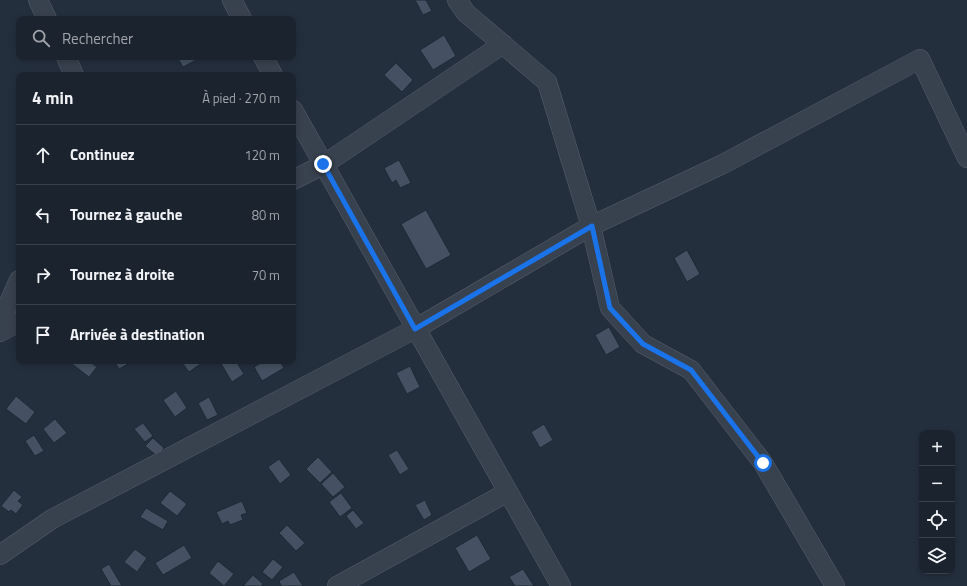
<!DOCTYPE html>
<html lang="fr">
<head>
<meta charset="utf-8">
<style>
  body { margin:0; font-family:"Titillium Web",sans-serif; background:#282f3a; color:#f1f3f6 }
  .controls { position:absolute; right:12px; bottom:12px; display:grid; overflow:hidden; border-radius:8px; box-shadow:0 2px 6px #0003 }
  .controls button { width:36px; height:36px; display:grid; place-items:center; padding:0; border:0; border-bottom:1px solid #39404a; background:#1b232e; color:#f1f3f6; font:20px sans-serif }
  .stop { position:absolute; width:12px; height:12px; margin:-9px; border:3px solid #1a73e8; border-radius:50%; background:#fff }
  .stop.end { background:#1a73e8; border-color:#fff; box-shadow:0 1px 4px #0008 }
  .list { margin:0; padding:0; list-style:none }
  h2 { display:flex; justify-content:space-between; align-items:center; height:52px; margin:0; padding:0 16px; font-size:17px }
  h2 small { font-size:13px; font-weight:400; color:#a0a4aa }
  .list li { display:grid; grid-template-columns:26px 1fr auto; gap:12px; align-items:center; box-sizing:border-box; height:60px; padding:0 16px; border-top:1px solid #39404a }
  .list b { display:block; font-size:15px; white-space:nowrap }
  .list em { font-size:13px; font-style:normal; color:#a0a4aa }
  .icon { flex:none; width:22px; height:22px; fill:none; stroke:currentColor; stroke-width:2; stroke-linecap:round; stroke-linejoin:round }
  .map { position:relative; flex:none; width:967px; height:586px; overflow:hidden }
  .search { position:absolute; background:#1b232e; box-shadow:0 2px 6px #0003; left:16px; top:16px; width:280px; height:44px; display:flex; align-items:center; gap:10px; box-sizing:border-box; padding:0 14px; border-radius:8px; color:#a0a4aa; font-size:15px }
  .panel { position:absolute; background:#1b232e; box-shadow:0 2px 6px #0003; left:16px; top:72px; width:280px; height:292px; border-radius:8px }
  .map>svg:first-child { display:block }
  .building { fill:#455162; stroke:#1f2835 }
  .lines { fill:none; stroke-linecap:round; stroke-linejoin:round }
  .minor-casing { stroke:#565f6c; stroke-width:20 }
  .minor { stroke:#38414e; stroke-width:19 }
  .route { stroke:#1a73e8; stroke-width:5 }
</style>
</head>
<body>
<div class="map">
<svg width="967" height="586" viewBox="0 0 967 586">
  <rect width="100%" height="100%" fill="#242f3e"/>
  <path class="building" d="M415 0H426L432 11 423 15Z
    M444 35 456 56 433 70 420 50Z
    M177 57H197L198 59 183 67Z
    M396 63 413 80 402 92 384 75Z
    M399 160 411 183 400 188 396 180 392 183 384 168Z
    M426 210 451 255 426 269 401 224Z
    M687 250 700 274 687 282 674 258Z
    M609 327 620 347 606 355 595 335Z
    M74 361H89L97 367 89 377 72 364Z
    M114 361H134L119 369Z
    M181 361H205L189 372Z
    M222 361H236L244 374 232 382 220 362Z
    M264 361H280L284 368 262 381 254 367Z
    M410 366 420 387 407 394 396 373Z
    M176 391 187 408 175 417 163 400Z
    M16 396 35 412 26 424 6 409Z
    M209 397 218 415 207 420 198 403Z
    M55 419 67 433 54 443 43 429Z
    M143 423 153 436 145 442 134 429Z
    M544 424 553 440 540 448 531 432Z
    M34 435 44 451 35 456 25 441Z
    M153 438 164 448 157 456 145 446Z
    M397 450 409 469 400 475 388 455Z
    M318 457 332 472 320 483 306 469Z
    M279 459 291 475 280 484 268 467Z
    M333 473 345 487 333 497 321 484Z
    M14 490 22 497 18 501 23 505 16 514 11 510 9 512 1 506Z
    M170 491 187 504 177 516 160 503Z
    M341 493 352 508 340 517 329 502Z
    M425 500 432 515 424 520 415 505Z
    M242 501 247 513 241 515 243 520 230 525 228 521 222 524 216 512Z
    M146 508 168 521 163 530 140 517Z
    M353 510 364 523 356 529 346 516Z
    M287 525 305 543 296 551 279 533Z
    M477 535 491 559 469 572 455 548Z
    M184 545 192 558 163 575 155 563Z
    M135 549 147 558 137 572 124 562Z
    M273 559 283 567 272 580 262 572Z
    M218 561 234 574 224 586 209 573Z
    M109 564 122 586H111L101 569Z
    M523 569 534 586H515L509 577Z
    M294 572 303 586H281L279 581Z
    M253 575 263 584 261 586H243Z"/>
  <g class="lines">
    <defs>
      <path id="minor" d="M38 0 47 19
        M232 0 242 19
        M457 0 466 13 547 82 591 226 610 308 643 344 691 370 763 463 835 586
        M66 57 74 75
        M263 57 273 75
        M293 110 561 586
        M293 180 323 165 503 44
        M0 323 19 280
        M0 332 19 322
        M0 555 52 519 415 329 591 226 723 164 920 59 967 158
        M337 586 508 492"/>
    </defs>
    <use href="#minor" class="minor-casing"/>
    <use href="#minor" class="minor"/>
  </g>
  <g class="lines">
    <path class="route" d="M323 164 415 329 592 226 610 308 643 344 691 370 763 463"/>
  </g>
</svg>
<div class="controls">
<button>+</button>
<button>−</button>
<button><svg class="icon" aria-label="locate" viewBox="0 0 24 24"><circle cx="12" cy="12" r="6"/><path d="M12 2v4M12 18v4M2 12h4M18 12h4"/></svg></button>
<button><svg class="icon" aria-label="layers" viewBox="0 0 24 24"><path d="M12 4l9 5-9 5-9-5zM3 14l9 5 9-5"/></svg></button>
</div>
<div class="stop" style="left:763px;top:463px"></div>
<div class="stop end" style="left:323px;top:164px"></div>
<div class="search"><svg class="icon" aria-label="search" viewBox="0 0 24 24"><circle cx="10" cy="10" r="6"/><path d="M15 15l6 6"/></svg>Rechercher</div>
<section class="panel">
<h2>4 min<small>À pied · 270 m</small></h2>
<ul class="list">
<li><svg class="icon" aria-label="ahead" viewBox="0 0 24 24"><path d="M12 20V5M6 11l6-6 6 6"/></svg><div><b>Continuez</b></div><em>120 m</em></li>
<li><svg class="icon" aria-label="left" viewBox="0 0 24 24"><path d="M17 20v-9H6M10 6l-5 5 5 5"/></svg><div><b>Tournez à gauche</b></div><em>80 m</em></li>
<li><svg class="icon" aria-label="right" viewBox="0 0 24 24"><path d="M7 20v-9h11M14 6l5 5-5 5"/></svg><div><b>Tournez à droite</b></div><em>70 m</em></li>
<li><svg class="icon" aria-label="arrive" viewBox="0 0 24 24"><path d="M6 21V4h12l-3 4 3 4H6"/></svg><div><b>Arrivée à destination</b></div></li>
</ul>
</section>
</div>
</body>
</html>
